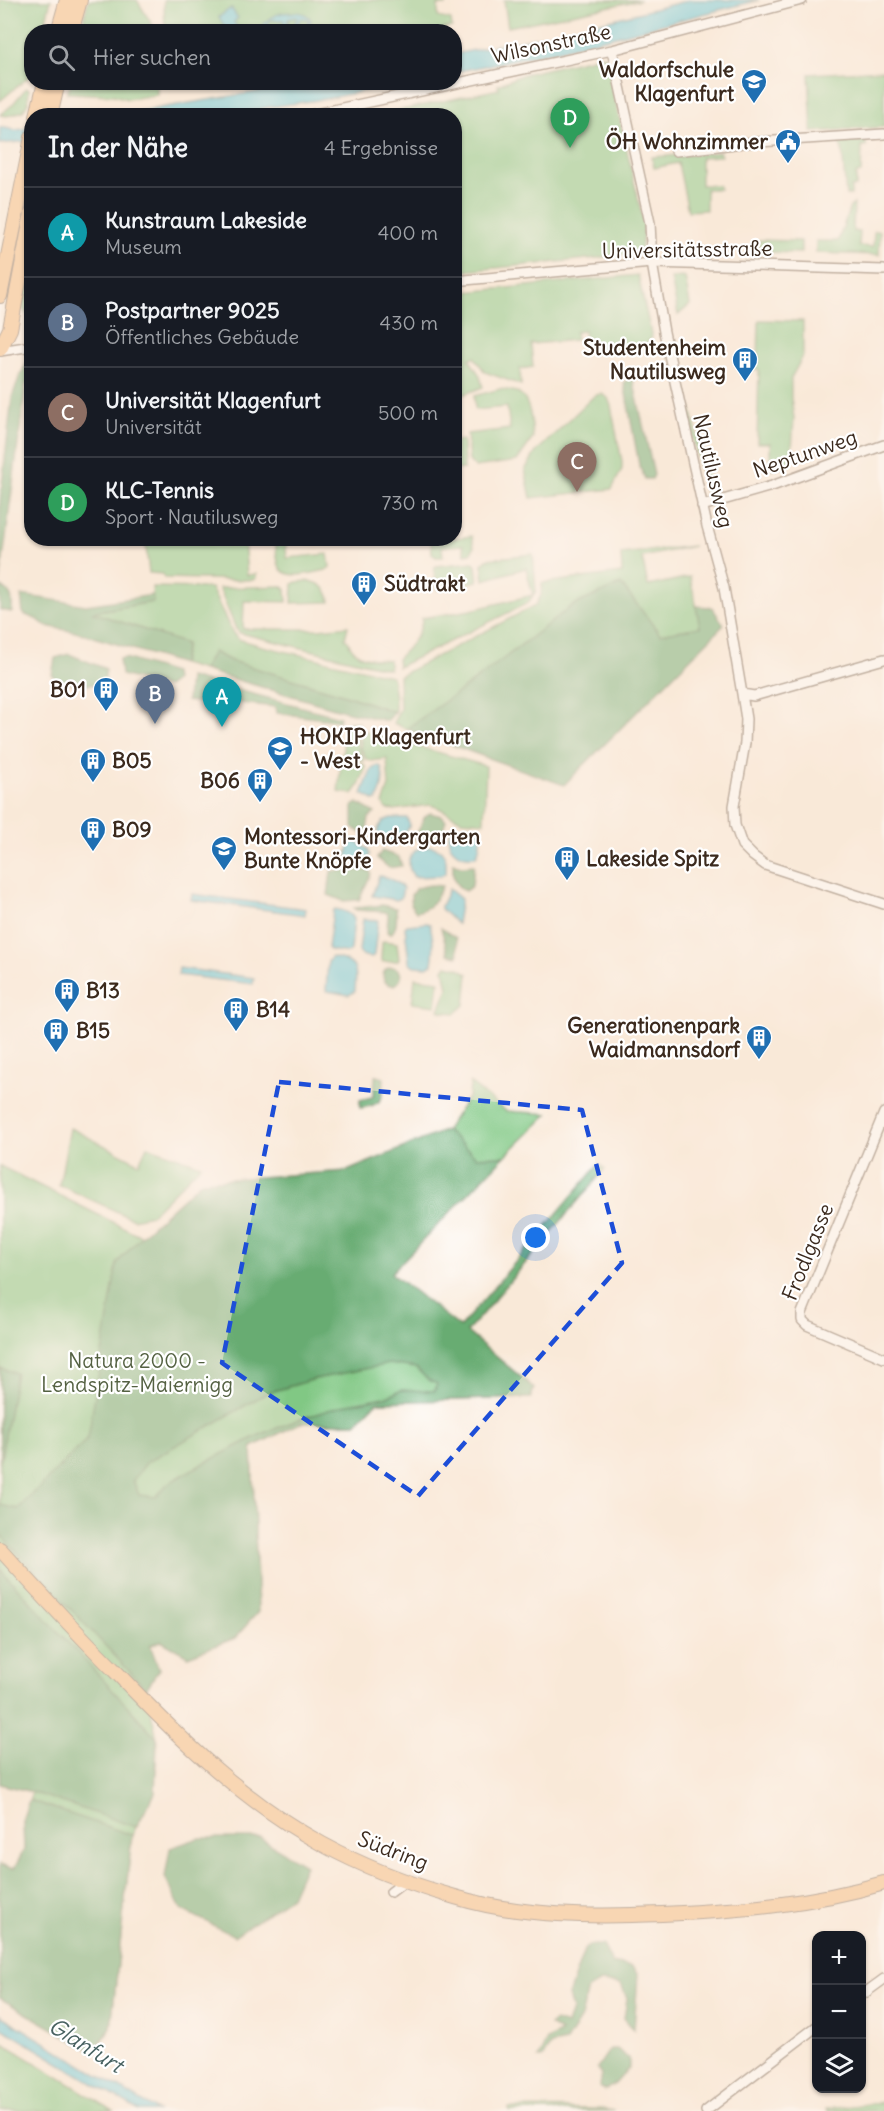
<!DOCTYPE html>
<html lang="de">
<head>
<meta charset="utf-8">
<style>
  body { margin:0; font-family:Delius,sans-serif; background:#20242c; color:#f1f3f6 }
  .controls { position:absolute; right:18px; bottom:18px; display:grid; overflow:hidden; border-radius:12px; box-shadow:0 2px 4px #0004 }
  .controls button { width:54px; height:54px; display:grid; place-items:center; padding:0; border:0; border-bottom:2px solid #363941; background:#171b24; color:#f1f3f6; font:30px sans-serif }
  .you { position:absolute; left:536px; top:1238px; width:21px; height:21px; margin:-15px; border:4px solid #fff; border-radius:50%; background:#1a73e8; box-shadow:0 0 0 9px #1a73e833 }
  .badge { display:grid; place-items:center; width:39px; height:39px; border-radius:50%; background:#1a73e8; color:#fff; font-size:20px; font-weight:700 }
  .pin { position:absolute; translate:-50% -50px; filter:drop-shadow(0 2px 3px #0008) }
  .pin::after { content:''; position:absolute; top:32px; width:21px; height:18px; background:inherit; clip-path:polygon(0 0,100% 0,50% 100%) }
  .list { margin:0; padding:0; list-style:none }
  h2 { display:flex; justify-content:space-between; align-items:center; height:78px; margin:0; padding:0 24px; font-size:26px }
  h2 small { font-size:20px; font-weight:400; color:#9ea1a6 }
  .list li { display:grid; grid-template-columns:39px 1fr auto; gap:18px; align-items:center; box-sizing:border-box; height:90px; padding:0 24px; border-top:2px solid #363941 }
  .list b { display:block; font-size:22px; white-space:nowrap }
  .list p { margin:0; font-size:20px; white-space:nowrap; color:#9ea1a6 }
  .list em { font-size:20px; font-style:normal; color:#9ea1a6 }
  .icon { flex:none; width:33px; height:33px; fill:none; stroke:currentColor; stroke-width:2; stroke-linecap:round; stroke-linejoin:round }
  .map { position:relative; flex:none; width:884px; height:2111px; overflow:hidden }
  .search { position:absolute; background:#171b24; box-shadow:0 2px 4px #0004; left:24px; top:24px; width:438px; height:66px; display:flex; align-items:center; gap:15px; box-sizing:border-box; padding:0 21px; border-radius:24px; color:#9ea1a6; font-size:22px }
  .panel { position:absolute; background:#171b24; box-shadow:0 2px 4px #0004; left:24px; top:108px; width:438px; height:438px; border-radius:24px }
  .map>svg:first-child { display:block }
  .green { fill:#81c884; stroke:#5e7951; stroke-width:1.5 }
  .forest { fill:#68ac72; stroke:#526b48; stroke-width:1.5; fill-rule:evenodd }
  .water { fill:#5ec7da; stroke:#4c787c; stroke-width:1.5 }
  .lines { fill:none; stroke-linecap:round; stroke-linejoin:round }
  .minor-casing { stroke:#7e6d5f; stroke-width:12 }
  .primary-casing { stroke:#7e6d5f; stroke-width:16 }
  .minor { stroke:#fff; stroke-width:9 }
  .primary { stroke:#f6be86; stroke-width:14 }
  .marked { fill:none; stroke:#1d4ed8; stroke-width:4.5; stroke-dasharray:12 8; stroke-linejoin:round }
  .labels { text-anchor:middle; stroke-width:4.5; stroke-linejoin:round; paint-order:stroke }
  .street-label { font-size:21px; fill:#3b2a1e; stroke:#fff }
  .poi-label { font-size:21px; font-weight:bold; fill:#3b2a1e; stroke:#fff; text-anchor:start }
  .park-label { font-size:21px; fill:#546142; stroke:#fff }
  .water-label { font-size:22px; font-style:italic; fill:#476160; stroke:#fff }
</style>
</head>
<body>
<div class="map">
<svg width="884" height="2111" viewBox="0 0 884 2111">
  <rect width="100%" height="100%" fill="#fff"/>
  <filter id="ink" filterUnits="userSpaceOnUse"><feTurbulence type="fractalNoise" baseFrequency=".0167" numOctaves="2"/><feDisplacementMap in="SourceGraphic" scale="12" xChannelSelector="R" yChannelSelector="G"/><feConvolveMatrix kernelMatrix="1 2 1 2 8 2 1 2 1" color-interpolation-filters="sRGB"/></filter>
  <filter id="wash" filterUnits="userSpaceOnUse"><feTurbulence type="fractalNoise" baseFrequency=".008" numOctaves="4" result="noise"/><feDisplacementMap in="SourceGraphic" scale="24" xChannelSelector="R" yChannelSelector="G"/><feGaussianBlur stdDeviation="1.35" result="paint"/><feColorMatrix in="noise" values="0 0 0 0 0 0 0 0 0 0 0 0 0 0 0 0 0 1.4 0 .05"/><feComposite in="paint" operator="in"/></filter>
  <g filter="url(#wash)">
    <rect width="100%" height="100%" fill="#f9e9d8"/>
    <path class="green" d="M0 0H51L43 31 32 32 31 75 0 101Z
      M88 0H137L156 31H81Z
      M164 0H445L446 5H438V17L451 20 452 27 444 28 445 32 165 31Z
      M504 0H641L508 27Z
      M605 55 644 224 641 252 598 258 455 272 454 116H374L499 89 498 85 521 75Z
      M884 70V127L812 132 809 74Z
      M72 82 157 83V95L127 99 114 95 67 93Z
      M26 88 29 89 28 103 23 111 7 116 0 115 12 105Z
      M866 141V146H862L861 173 856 174V187H851V195H846L842 148 838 142Z
      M720 152 721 156 701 157V185H718L720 189H706V210L688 211 678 163 654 168 652 157Z
      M854 204 853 231 860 232 859 246 873 247 874 233 875 231H880L879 255 816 253V241H838L850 207Z
      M759 240 801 241V253L759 252Z
      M29 256H31V319L22 308Z
      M638 275 652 338 643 347 594 353 592 339H585L584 331 575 332 576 340 531 344 533 367 520 369 521 385 485 372 474 357 469 359 479 374 483 387 455 398V293Z
      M685 277 690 305 678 315 671 278Z
      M759 320 803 321V356L791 378V398L794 418 791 464 770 469V443H757L759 369 752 370V363L758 362Z
      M685 384 712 495 710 499 706 494 680 385Z
      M500 389C506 390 513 390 519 393 531 401 532 425 533 438L517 461 475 467 469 461 467 434 510 429 507 407 475 410 474 396Z
      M602 394 608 398 611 406 622 461V469L612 489 531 498 525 470 536 452 595 395Z
      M463 440 464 469 455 470V441Z
      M472 536 474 547 471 553 465 554 463 545 442 547 443 557H436L432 554 431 541Z
      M145 539H244L247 575 256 574V578L254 580H247L164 578 162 574 149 573Z
      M275 539H285L287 558 328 554 330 567 327 570C315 572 288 581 280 568 276 560 276 547 275 539Z
      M694 546 642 557 648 586 690 577 701 627 660 634 477 679 406 729 393 723 400 709 399 676 536 605 541 595 542 583 622 573 621 554Z
      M533 554 536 591 528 603 398 667 397 659C407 650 423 632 422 618L471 610 533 595 526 568 484 580 482 564 487 559Z
      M473 562 476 566 478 581 437 590 434 569 436 566Z
      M309 581C321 583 329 589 330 602L292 603 293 584 296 582Z
      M281 586 286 589 287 602 244 601 243 629H318L348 626 345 639 348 641C354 659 372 659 389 660V669L240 633 236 629 219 588Z
      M152 587 211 588 232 632 238 639 262 646 392 676 395 698V712L342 694 231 661 213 652 203 670 182 664 186 644 91 612 153 602Z
      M351 722H358C354 736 359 749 364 761L342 757 345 728 346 724Z
      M360 730 486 766 484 822 461 820 437 807 430 805 394 810 386 809 383 804 389 786 387 759 371 761 366 759 361 748Z
      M341 761 363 764 366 767 359 786 353 794 338 792Z
      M384 941 397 943 399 959 397 961 383 962 381 959 382 942Z
      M447 965 459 968 468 974 465 1005 456 1013 442 1012 439 1010 448 988 444 969Z
      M415 978 439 981 436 1006 412 1003Z
      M470 1083 506 1111 548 1114 505 1156 476 1157 446 1130 469 1096Z
      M70 1128 139 1163 147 1146 201 1165 151 1215 133 1219 59 1185Z
      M0 1166 141 1236 202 1181 534 1388 531 1398 377 1402 356 1423H300L252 1447 258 1612 235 1638 188 1656 161 1641 150 1646 159 1669 146 1689 157 1738 155 1793 132 1835 111 2027 93 2052 0 1998V1865L14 1869 24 1850 23 1818 32 1792 0 1784Z
      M0 2041 114 2111H0Z
      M884 2102V2111H827L826 2109Z
      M509 2108 603 2109 614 2111H509Z"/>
    <path class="forest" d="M31 360V383H26L0 583V501L12 397 20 375 27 363Z
      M632 374 654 475 652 479H645L639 465 624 383Z
      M621 584 660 634 700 627 696 606 712 607 724 625 564 785 406 729 477 679 572 606Z
      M0 586C12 593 13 598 12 612L0 610Z
      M21 595 86 605 152 595 153 602 92 612 186 644 182 664 80 633 46 626 38 620 23 614Z
      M213 652 231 661 342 694 395 712 387 721 344 711 203 670Z
      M69 654 106 669 104 684 82 685 56 681 52 674 55 658Z
      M125 658 174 673 175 681 167 687 121 675 119 659Z
      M189 677 340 717 339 721 277 713 275 707 231 702 229 707 187 701Z
      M357 803 375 813 369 818 366 835 353 828V806Z
      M430 813 442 816 446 820 440 838 424 837 414 840 425 816Z
      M382 851 399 857 402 866 389 868 377 858Z
      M453 863 461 866 474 865 472 886 465 891C453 884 452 877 453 863Z
      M364 870 370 871 371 874 359 900 343 901 328 895 331 871Z
      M430 885 442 886C436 900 431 909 416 912L411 905V895L416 888Z
      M382 905 396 908C397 916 398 928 391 934L387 932 388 914 385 912 356 910 354 908Z
      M441 928 456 938 458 956 448 954Z
      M383 976a9 9 0 1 1 18 0a9 9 0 1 1-18 0Z
      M375 1075 384 1078C384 1099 383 1105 360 1108V1100L372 1097 374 1093Z
      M446 1130 476 1157 505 1156 391 1273 460 1327 599 1164 605 1169 467 1332 534 1388 531 1398 377 1402 356 1423H300L252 1447 258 1612 235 1638 188 1656 161 1641 150 1645 159 1669 146 1689 0 1534V1505L18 1509 88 1438 117 1263 141 1236 202 1181 347 1171ZM389 1364 416 1368 428 1380 437 1384 435 1391 402 1390 385 1397 348 1404 297 1420 257 1436 191 1470 167 1484 156 1497 139 1495 133 1480 147 1462 267 1393 315 1379Z
      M0 1368 16 1373 0 1464Z
      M0 1569 157 1738 155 1793 136 1827 32 1792 0 1784Z
      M29 1800 132 1835 111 2027 93 2052 0 1998V1866L14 1869 24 1850 23 1818Z
      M199 1838H260L305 1865 291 1897 234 1936 181 1909 165 1877 170 1848Z
      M589 1945H603L612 1963 632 1967 638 1975 634 2030 624 2018 627 1999 621 1984 600 1982 588 1989 581 2018 566 2042 551 2045 542 2058H538L547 2040 561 2032 550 2025 555 2021 567 2025 572 2009 568 1996 584 1950Z
      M610 2049H617L629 2059V2068L615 2084 605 2090 599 2087 601 2074 597 2068Z"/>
    <path class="water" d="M690 0H759L557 51 455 72V54L569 30Z
      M231 8 238 18 234 22 239 31H227L219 17Z
      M282 13C292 12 306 10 311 20L307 31H302L308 22V19L301 18 294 30H291L297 18 296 17 288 19V23L284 24 283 20H270L264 31H261C263 20 272 16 282 13Z
      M309 83H404L325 99 270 107 232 115H117Z
      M0 127 15 130 31 128V141L0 144Z
      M378 765 381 767C385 778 382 790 377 800L375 801 362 794 371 770Z
      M391 818H407L410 825C402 841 394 850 377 839 377 828 380 821 391 818Z
      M453 826 479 828C482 835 480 850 476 856 456 859 441 844 453 826Z
      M355 841 368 849 370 855 368 858 356 860 348 858 347 856 349 846Z
      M430 846C446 849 447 858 446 872L441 876 414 877C402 859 412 848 430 846Z
      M379 876C387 876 398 882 403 888L401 898 397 900 372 896Z
      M449 889 461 899 457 924 441 909V906Z
      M192 894 306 909 305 915 191 900Z
      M335 909C343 910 351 912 354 919L351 950 348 953 330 950 328 948 333 911Z
      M363 919 378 920 374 955 371 958 362 955 359 951Z
      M426 923 430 924C433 938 435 950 432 964L427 967 414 966 409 962 405 927 407 925Z
      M332 957C357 962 357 967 355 991L349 995 326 991 328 961Z
      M179 968 254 978 253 984 178 975Z
      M0 2015 158 2111H139L0 2027Z"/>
  </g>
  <g filter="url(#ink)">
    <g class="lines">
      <defs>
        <path id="minor" d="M612 50 650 223 652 263 664 332 707 526 724 588 742 694 746 719 745 743 734 806 735 825 742 845 753 856 765 865 884 904
          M305 116 612 50 802 0
          M676 151 743 143 884 134
          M454 281 652 263 884 270
          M0 351 32 346
          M702 506 772 486 884 445
          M742 694 754 696 884 659
          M884 1113 802 1313V1320L807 1325 884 1358
          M391 1892 407 1880
          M862 1995 884 1979
          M706 2111 816 2027"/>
        <path id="primary" d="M58 32 67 0
          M71 32 80 0
          M37 116 45 82
          M50 116 58 82
          M0 296 32 137
          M0 349 10 329 32 213
          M0 1549C39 1592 78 1634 119 1675 180 1739 244 1802 322 1844 364 1867 409 1884 455 1897 521 1917 594 1917 662 1914 736 1911 813 1904 884 1883"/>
      </defs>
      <use href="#minor" class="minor-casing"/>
      <use href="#primary" class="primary-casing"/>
      <use href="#minor" class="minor"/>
      <use href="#primary" class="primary"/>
    </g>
  </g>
  <path d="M0 0H884V2111H0ZM279 1082 582 1110 622 1263 418 1496 222 1363Z" fill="#f9e9d8" fill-opacity=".55" fill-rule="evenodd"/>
  <path class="marked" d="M279 1082 582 1110 622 1263 418 1496 222 1363Z"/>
  <defs>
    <symbol id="school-pin" viewBox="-11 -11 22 30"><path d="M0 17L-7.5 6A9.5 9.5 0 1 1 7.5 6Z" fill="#1f6fb2" stroke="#fff"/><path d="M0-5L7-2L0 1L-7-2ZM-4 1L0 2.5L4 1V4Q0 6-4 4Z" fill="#fff"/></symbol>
    <symbol id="civic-pin" viewBox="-11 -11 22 30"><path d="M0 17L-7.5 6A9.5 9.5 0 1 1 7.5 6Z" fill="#1f6fb2" stroke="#fff"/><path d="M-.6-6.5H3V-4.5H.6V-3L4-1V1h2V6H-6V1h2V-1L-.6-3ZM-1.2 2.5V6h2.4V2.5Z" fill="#fff"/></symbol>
    <symbol id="building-pin" viewBox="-11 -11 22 30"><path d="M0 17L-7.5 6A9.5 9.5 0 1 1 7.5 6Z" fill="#1f6fb2" stroke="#fff"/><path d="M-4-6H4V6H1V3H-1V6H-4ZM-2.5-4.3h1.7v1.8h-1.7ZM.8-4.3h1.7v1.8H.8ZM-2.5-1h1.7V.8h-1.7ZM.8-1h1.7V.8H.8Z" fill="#fff"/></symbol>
  </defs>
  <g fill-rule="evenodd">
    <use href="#school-pin" x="739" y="67" width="30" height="40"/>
    <use href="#civic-pin" x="773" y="127" width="30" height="40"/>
    <use href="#building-pin" x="730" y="345" width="30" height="40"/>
    <use href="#building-pin" x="349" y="569" width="30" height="40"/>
    <use href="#building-pin" x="91" y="675" width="30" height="40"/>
    <use href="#school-pin" x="265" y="734" width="30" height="40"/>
    <use href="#building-pin" x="78" y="746" width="30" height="40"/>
    <use href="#building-pin" x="245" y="766" width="30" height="40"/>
    <use href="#building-pin" x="78" y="815" width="30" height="40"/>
    <use href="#school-pin" x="209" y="834" width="30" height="40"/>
    <use href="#building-pin" x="552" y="844" width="30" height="40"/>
    <use href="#building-pin" x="52" y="976" width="30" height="40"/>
    <use href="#building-pin" x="221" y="995" width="30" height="40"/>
    <use href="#building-pin" x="41" y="1016" width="30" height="40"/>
    <use href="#building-pin" x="744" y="1023" width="30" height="40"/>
  </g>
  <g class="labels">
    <g class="street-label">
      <text transform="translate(551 44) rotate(-12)" y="7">Wilsonstraße</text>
      <text transform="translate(687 250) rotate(-1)" y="7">Universitätsstraße</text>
      <text transform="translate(805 454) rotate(-19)" y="7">Neptunweg</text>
      <text transform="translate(713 471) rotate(77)" y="7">Nautilusweg</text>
      <text transform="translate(808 1252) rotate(-68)" y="7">Frodlgasse</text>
      <text transform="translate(393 1851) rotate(21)" y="7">Südring</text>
    </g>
    <g class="poi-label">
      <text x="734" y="77" text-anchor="end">Waldorfschule<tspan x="734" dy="24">Klagenfurt</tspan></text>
      <text x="768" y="149" text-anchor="end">ÖH Wohnzimmer</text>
      <text x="726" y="355" text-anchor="end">Studentenheim<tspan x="726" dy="24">Nautilusweg</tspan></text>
      <text x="384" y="591">Südtrakt</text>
      <text x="86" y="697" text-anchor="end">B01</text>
      <text x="300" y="744">HOKIP Klagenfurt<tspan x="300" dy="24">- West</tspan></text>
      <text x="112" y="768">B05</text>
      <text x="240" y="788" text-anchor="end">B06</text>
      <text x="112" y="837">B09</text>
      <text x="244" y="844">Montessori-Kindergarten<tspan x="244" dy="24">Bunte Knöpfe</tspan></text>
      <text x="586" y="866">Lakeside Spitz</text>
      <text x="86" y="998">B13</text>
      <text x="256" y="1017">B14</text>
      <text x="740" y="1033" text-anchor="end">Generationenpark<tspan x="740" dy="24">Waidmannsdorf</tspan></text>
      <text x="76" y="1038">B15</text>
    </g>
    <g class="park-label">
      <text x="137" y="1368">Natura 2000 -<tspan x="137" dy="24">Lendspitz-Maiernigg</tspan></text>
    </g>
    <g class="water-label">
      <text transform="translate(86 2045) rotate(32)" y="8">Glanfurt</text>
    </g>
  </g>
</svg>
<div class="controls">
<button>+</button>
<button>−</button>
<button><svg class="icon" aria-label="layers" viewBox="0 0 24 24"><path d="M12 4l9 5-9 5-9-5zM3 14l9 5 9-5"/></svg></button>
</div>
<div class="you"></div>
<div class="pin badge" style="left:222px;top:727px;background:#0f9aa8">A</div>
<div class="pin badge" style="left:155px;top:724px;background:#5c6f8a">B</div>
<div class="pin badge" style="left:577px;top:492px;background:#8d6e63">C</div>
<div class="pin badge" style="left:570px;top:148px;background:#2e9e5b">D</div>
<div class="search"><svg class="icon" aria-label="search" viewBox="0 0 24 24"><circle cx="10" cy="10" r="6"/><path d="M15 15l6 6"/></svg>Hier suchen</div>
<section class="panel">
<h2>In der Nähe<small>4 Ergebnisse</small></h2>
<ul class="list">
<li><span class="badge" style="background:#0f9aa8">A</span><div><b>Kunstraum Lakeside</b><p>Museum</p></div><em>400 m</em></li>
<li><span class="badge" style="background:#5c6f8a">B</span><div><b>Postpartner 9025</b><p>Öffentliches Gebäude</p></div><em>430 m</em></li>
<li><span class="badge" style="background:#8d6e63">C</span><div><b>Universität Klagenfurt</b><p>Universität</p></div><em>500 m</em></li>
<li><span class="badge" style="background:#2e9e5b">D</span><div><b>KLC-Tennis</b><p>Sport · Nautilusweg</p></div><em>730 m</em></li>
</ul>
</section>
</div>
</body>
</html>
